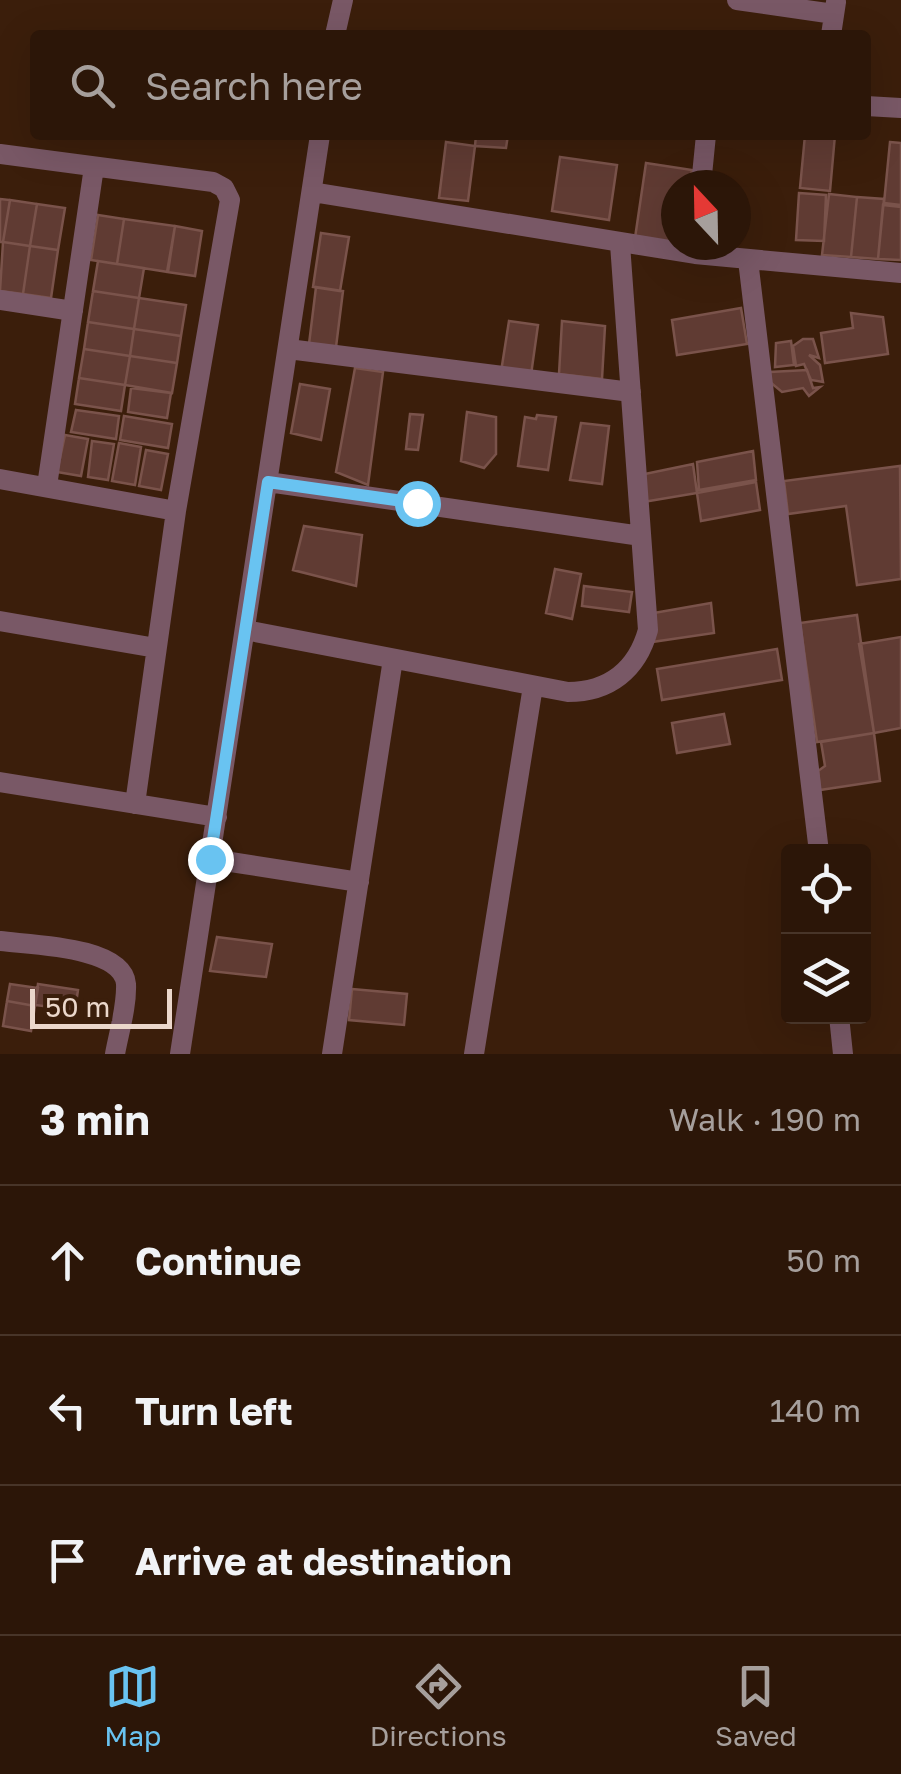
<!DOCTYPE html>
<html lang="en">
<head>
<meta charset="utf-8">
<style>
  body { margin:0; font-family:"Golos Text",sans-serif; background:#382316; color:#f1f3f6 }
  .controls { position:absolute; right:30px; bottom:30px; display:grid; overflow:hidden; border-radius:10px; box-shadow:0 10px 40px #0002 }
  .controls button { width:90px; height:90px; display:grid; place-items:center; padding:0; border:0; border-bottom:2px solid #483529; background:#2c1608; color:#f1f3f6; font:50px sans-serif }
  .compass { position:absolute; left:661px; top:170px; width:90px; height:90px; border-radius:50%; background:#2c1608; box-shadow:0 10px 40px #0002; rotate:338deg }
  .scale { position:absolute; left:30px; bottom:25px; width:142px; box-sizing:border-box; padding-left:10px; border:5px solid #ebd7cb; border-top:0; font-size:28px; line-height:35px; white-space:nowrap; color:#ebd7cb; -webkit-text-stroke:8px #3b1e0b; paint-order:stroke }
  .stop { position:absolute; width:30px; height:30px; margin:-22px; border:8px solid #69c3f1; border-radius:50%; background:#fff }
  .stop.end { background:#69c3f1; border-color:#fff; box-shadow:0 2px 10px #0008 }
  .list { margin:0; padding:0; list-style:none }
  h2 { display:flex; justify-content:space-between; align-items:center; height:130px; margin:0; padding:0 40px; font-size:42px }
  h2 small { font-size:32px; font-weight:400; color:#a69f9c }
  .list li { display:grid; grid-template-columns:65px 1fr auto; gap:30px; align-items:center; box-sizing:border-box; height:150px; padding:0 40px; border-top:2px solid #483529 }
  .list b { display:block; font-size:38px; white-space:nowrap }
  .list em { font-size:32px; font-style:normal; color:#a69f9c }
  .icon { flex:none; width:55px; height:55px; fill:none; stroke:currentColor; stroke-width:2; stroke-linecap:round; stroke-linejoin:round }
  .map { position:relative; flex:none; width:901px; height:1054px; overflow:hidden }
  .search { position:absolute; background:#2c1608; box-shadow:0 10px 40px #0002; left:30px; right:30px; top:30px; height:110px; display:flex; align-items:center; gap:25px; box-sizing:border-box; padding:0 35px; border-radius:10px; color:#a69f9c; font-size:38px }
  .sheet { height:580px; background:#2c1608 }
  nav { display:flex; justify-content:space-around; align-items:center; box-sizing:border-box; height:140px; border-top:2px solid #483529; background:#2c1608; font-size:28px; color:#a69f9c }
  nav a { display:grid; justify-items:center; gap:5px }
  nav .on { color:#69c3f1 }
  .map>svg:first-child { display:block }
  .building { fill:#603b33; stroke:#7a534b; stroke-width:2.5 }
  .lines { fill:none; stroke-linecap:round; stroke-linejoin:round }
  .street { stroke:#795866; stroke-width:20 }
  .route { stroke:#69c3f1; stroke-width:12 }
</style>
</head>
<body>
<div class="map">
<svg width="901" height="1054" viewBox="0 0 901 1054">
  <rect width="100%" height="100%" fill="#3b1e0b"/>
  <path class="building" d="M476 135H508L506 148 475 146Z
    M805 135H835L830 191 800 188Z
    M446 142 475 146 468 201 439 198Z
    M890 142 901 143V205L884 203Z
    M560 157 617 165 609 220 552 211Z
    M646 163 692 170 689 185H676V244L635 238Z
    M799 193 826 195 824 241 796 240Z
    M829 194 857 197 851 257 822 255Z
    M857 197 884 199 878 259 851 257Z
    M0 199 10 200 3 242H0Z
    M10 200 37 204 30 246 3 242Z
    M37 204 65 208 58 250 30 246Z
    M883 205 901 207V260L878 259Z
    M98 215 124 219 117 264 91 260Z
    M124 219 175 226 168 272 117 264Z
    M175 226 202 231 195 276 167 272Z
    M321 233 349 237 340 291 313 287Z
    M3 242 30 246 23 294 0 291Z
    M30 246 58 250 51 298 23 294Z
    M98 261 144 268 139 298 93 291Z
    M316 287 343 291 336 347 309 344Z
    M93 291 139 298 134 329 88 322Z
    M139 298 186 305 181 336 134 329Z
    M741 308 747 344 677 355 672 320Z
    M851 313 883 317 888 354 825 363 821 333 853 328Z
    M509 321 538 325 531 375 501 372Z
    M562 321 605 326 602 379 559 374Z
    M88 322 134 329 130 356 84 349Z
    M134 329 181 336 177 363 130 356Z
    M803 339H813L819 358 809 355 820 365 823 382 811 380 804 364 796 366 793 346Z
    M791 341 794 365 775 367 776 343Z
    M84 349 130 356 125 385 79 378Z
    M130 356 177 363 172 393 125 385Z
    M355 368 383 372 368 485 336 472Z
    M807 370 813 388 820 387 809 396 803 388 782 392 770 382V372Z
    M79 378 125 385 121 411 75 404Z
    M300 384 330 389 321 440 291 433Z
    M131 388 171 393 167 418 128 412Z
    M76 410 119 416 116 439 71 432Z
    M467 412 496 417V454L484 468 461 461Z
    M410 414 423 415 418 450 406 449Z
    M537 415 556 417 548 470 518 466 525 417 536 419Z
    M124 416 172 424 168 448 120 440Z
    M581 423 609 426 602 484 570 480Z
    M65 435 88 439 81 476 57 472Z
    M92 441 114 444 108 480 88 477Z
    M119 443 141 447 135 485 112 481Z
    M146 450 168 454 161 490 139 486Z
    M753 451 756 480 699 490 697 462Z
    M693 464 697 493 643 502 640 475Z
    M900 466 901 579 857 585 846 506 788 514 784 481Z
    M756 482 760 510 701 521 697 493Z
    M304 526 362 535 356 586 293 570Z
    M555 569 581 574 572 619 546 613Z
    M584 586 632 592 629 612 582 606Z
    M711 603 714 633 652 642 648 614Z
    M857 615 874 733 817 742 800 623Z
    M901 637V728L874 733 859 644Z
    M777 649 782 680 662 700 657 669Z
    M724 714 730 744 677 753 672 723Z
    M874 733 880 781 820 790 818 771 825 766 821 742Z
    M217 937 272 944 266 977 210 971Z
    M10 984 38 988 35 1006 7 1001Z
    M38 984 78 990 75 1010 35 1005Z
    M352 989 407 994 404 1025 349 1020Z
    M7 1001 35 1006 31 1031 3 1026Z"/>
  <g class="lines">
    <path class="street" d="M737 0 834 14
      M335 35 343 0
      M831 35 836 2
      M866 106 901 108
      M0 154 213 182 224 188 230 200 176 511 135 804
      M701 185 706 135
      M312 192 695 254 901 273
      M748 260 819 852
      M0 300 73 311
      M288 349 631 392
      M0 479 176 511
      M268 482 641 536
      M47 486 94 167
      M0 621 156 648
      M245 630 568 692C609 692 637 670 648 630L620 244
      M0 782 217 817
      M211 859 359 882
      M0 941C30 945 123 946 126 984 127 1006 119 1032 115 1054
      M839 1016 843 1054
      M180 1054 320 135
      M332 1054 393 659
      M474 1054 533 686"/>
  </g>
  <g class="lines">
    <path class="route" d="M210 859 268 482 417 503"/>
  </g>
</svg>
<div class="controls">
<button><svg class="icon" aria-label="locate" viewBox="0 0 24 24"><circle cx="12" cy="12" r="6"/><path d="M12 2v4M12 18v4M2 12h4M18 12h4"/></svg></button>
<button><svg class="icon" aria-label="layers" viewBox="0 0 24 24"><path d="M12 4l9 5-9 5-9-5zM3 14l9 5 9-5"/></svg></button>
</div>
<svg class="compass" viewBox="-18 -18 36 36"><path d="M0-13l5 13h-10z" fill="#e53935"/><path d="M0 13l5-13h-10z" fill="#a69f9c"/></svg>
<div class="scale">50 m</div>
<div class="stop" style="left:417px;top:503px"></div>
<div class="stop end" style="left:210px;top:859px"></div>
<div class="search"><svg class="icon" aria-label="search" viewBox="0 0 24 24"><circle cx="10" cy="10" r="6"/><path d="M15 15l6 6"/></svg>Search here</div>
</div>
<section class="sheet">
<h2>3 min<small>Walk · 190 m</small></h2>
<ul class="list">
<li><svg class="icon" aria-label="ahead" viewBox="0 0 24 24"><path d="M12 20V5M6 11l6-6 6 6"/></svg><div><b>Continue</b></div><em>50 m</em></li>
<li><svg class="icon" aria-label="left" viewBox="0 0 24 24"><path d="M17 20v-9H6M10 6l-5 5 5 5"/></svg><div><b>Turn left</b></div><em>140 m</em></li>
<li><svg class="icon" aria-label="arrive" viewBox="0 0 24 24"><path d="M6 21V4h12l-3 4 3 4H6"/></svg><div><b>Arrive at destination</b></div></li>
</ul>
</section>
<nav>
<a class="on"><svg class="icon" aria-label="map" viewBox="0 0 24 24"><path d="M3 6l6-2 6 2 6-2v14l-6 2-6-2-6 2zM9 4v14M15 6v14"/></svg>Map</a>
<a><svg class="icon" aria-label="directions" viewBox="0 0 24 24"><path d="M12 3l9 9-9 9-9-9zM9 14v-3h6M13 9l2 2-2 2"/></svg>Directions</a>
<a><svg class="icon" aria-label="saved" viewBox="0 0 24 24"><path d="M7 4h10v16l-5-4-5 4z"/></svg>Saved</a>
</nav>
</body>
</html>
